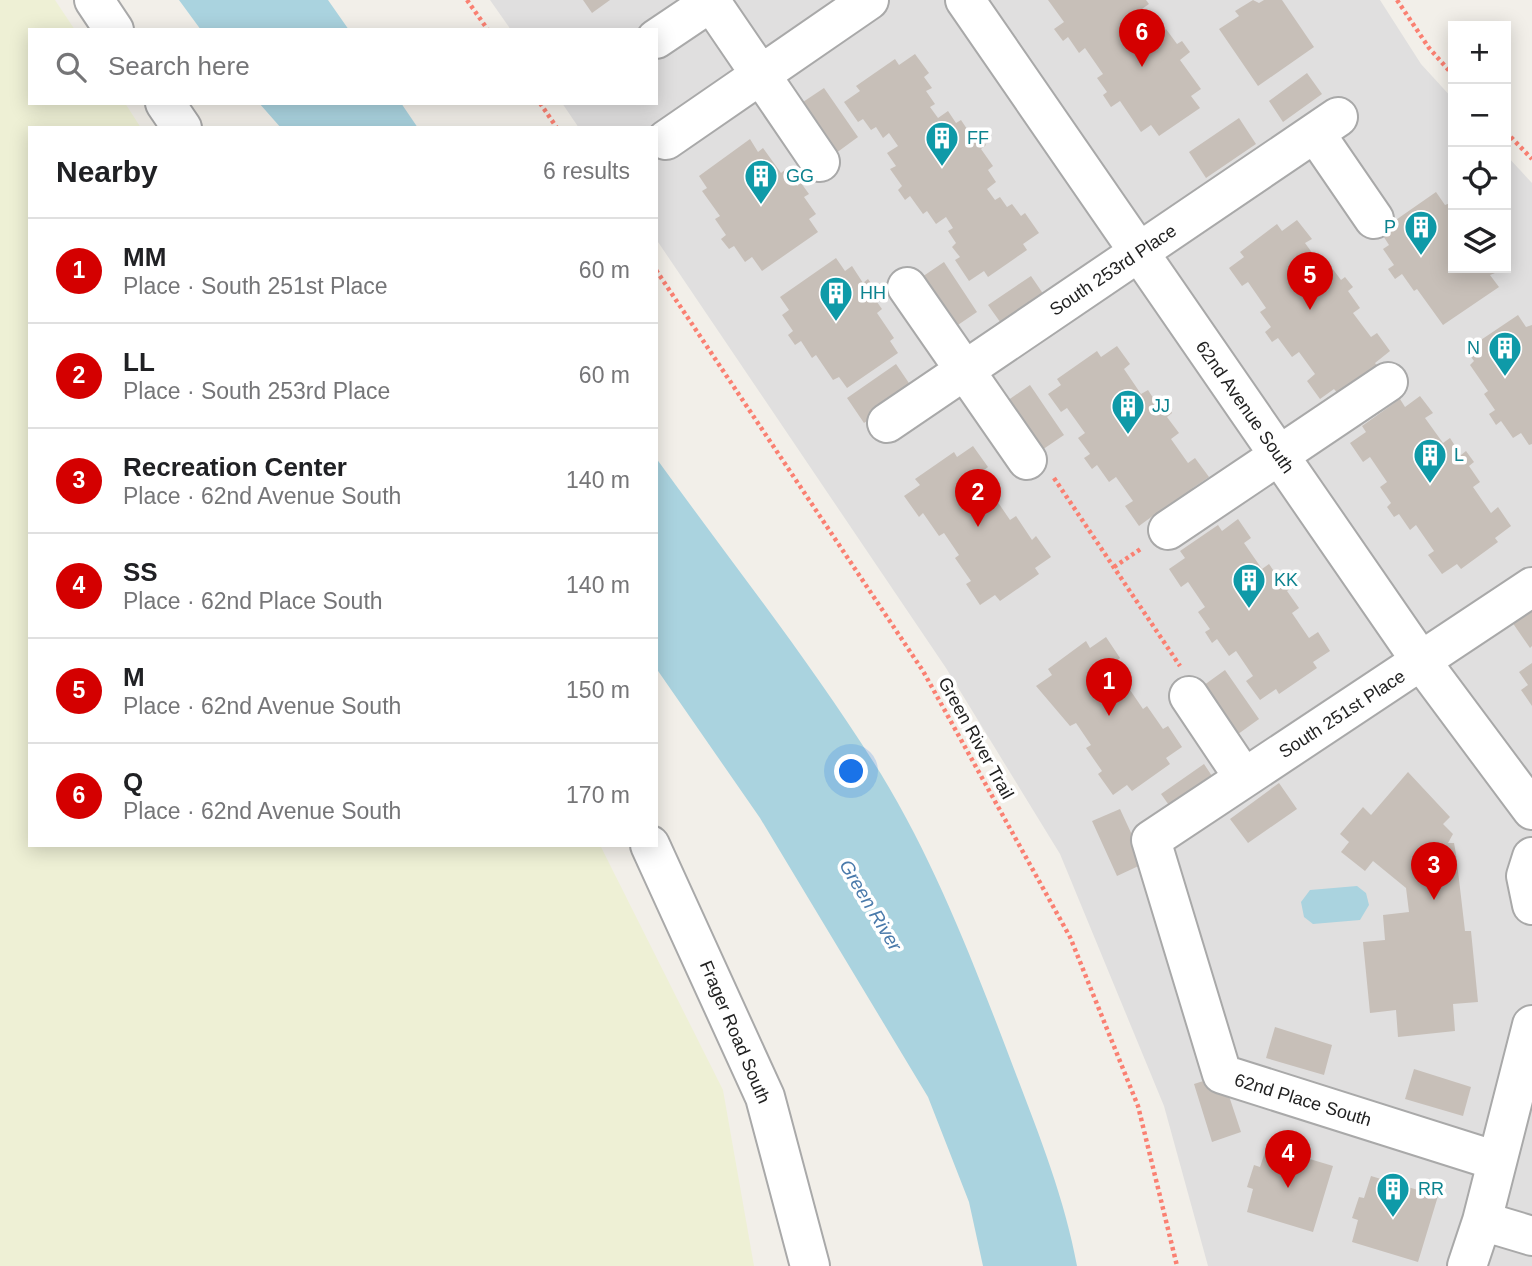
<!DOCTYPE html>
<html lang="en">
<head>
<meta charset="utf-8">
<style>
  body { margin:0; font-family:Helvetica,sans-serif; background:#f2f2f2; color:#202124 }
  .controls { position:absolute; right:21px; top:21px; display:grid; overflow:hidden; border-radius:0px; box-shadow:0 4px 18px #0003 }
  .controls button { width:63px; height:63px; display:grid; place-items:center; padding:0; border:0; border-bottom:2px solid #e0e0e0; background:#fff; color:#202124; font:35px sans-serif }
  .you { position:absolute; left:852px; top:772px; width:24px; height:24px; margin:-18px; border:5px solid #fff; border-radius:50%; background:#1a73e8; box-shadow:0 0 0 10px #1a73e833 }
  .badge { display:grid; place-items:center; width:46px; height:46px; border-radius:50%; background:#d40000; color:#fff; font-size:23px; font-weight:700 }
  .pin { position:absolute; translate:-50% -58px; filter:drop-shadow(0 2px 4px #0008) }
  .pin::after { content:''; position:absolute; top:37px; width:24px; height:21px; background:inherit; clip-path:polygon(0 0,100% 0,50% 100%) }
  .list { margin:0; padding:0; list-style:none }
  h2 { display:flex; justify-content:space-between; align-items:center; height:91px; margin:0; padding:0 28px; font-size:30px }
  h2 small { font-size:23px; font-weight:400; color:#757577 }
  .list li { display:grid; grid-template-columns:46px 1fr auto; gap:21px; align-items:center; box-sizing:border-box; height:105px; padding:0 28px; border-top:2px solid #e0e0e0 }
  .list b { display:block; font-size:26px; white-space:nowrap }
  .list p { margin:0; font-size:23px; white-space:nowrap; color:#757577 }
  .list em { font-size:23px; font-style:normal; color:#757577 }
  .icon { flex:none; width:38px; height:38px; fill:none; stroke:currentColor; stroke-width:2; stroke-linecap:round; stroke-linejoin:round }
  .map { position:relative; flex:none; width:1532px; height:1266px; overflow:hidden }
  .search { position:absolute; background:#fff; box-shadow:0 4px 18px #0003; left:28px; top:28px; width:630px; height:77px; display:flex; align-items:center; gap:18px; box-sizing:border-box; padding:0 24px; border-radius:0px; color:#757577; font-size:26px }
  .panel { position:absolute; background:#fff; box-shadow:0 4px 18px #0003; left:28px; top:126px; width:630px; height:721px; border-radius:0px }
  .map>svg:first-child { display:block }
  .residential { fill:#e0dfdf }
  .farmland { fill:#eef0d5 }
  .water { fill:#aad3df }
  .building { fill:#c7bfb8 }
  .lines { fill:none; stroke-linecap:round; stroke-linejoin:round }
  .minor-casing { stroke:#a9a9a9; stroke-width:42 }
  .path { stroke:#fa8072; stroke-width:4.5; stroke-dasharray:3.5 3.5; stroke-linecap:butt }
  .minor { stroke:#fff; stroke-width:38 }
  .labels { text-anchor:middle; stroke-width:7; stroke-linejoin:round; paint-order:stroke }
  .culture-label { font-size:18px; fill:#0d838f; stroke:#fff; text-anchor:start }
  .street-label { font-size:18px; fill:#222; stroke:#fff }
  .water-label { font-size:19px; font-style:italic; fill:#4a7aab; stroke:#fff }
</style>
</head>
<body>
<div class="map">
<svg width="1532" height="1266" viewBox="0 0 1532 1266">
  <rect width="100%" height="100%" fill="#f2efe9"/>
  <path class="residential" d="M490 0H1380L1421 64 1453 99V268H1506V155L1532 183V1266H1208L1164 1106 1060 854 946 668 656 239V128H579L562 103H656V30H511Z"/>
  <path class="farmland" d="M0 0H55L75 30H30V103H125L141 128H30V845H600L723 1090 754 1266H0Z"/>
  <path class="water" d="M179 0H328L349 30H201Z
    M259 103H401L418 128H281Z
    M656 458C732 563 813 665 881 774 937 866 976 969 1014 1069 1038 1132 1065 1199 1077 1266H983L969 1202 928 1097 760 818 656 668Z
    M1357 886 1366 893 1369 905 1360 920 1313 924 1304 917 1301 902 1310 890Z"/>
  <path class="building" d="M583 0H610L592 13Z
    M1048 0H1146L1149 4 1142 9 1159 34 1166 29 1177 44 1182 41 1190 52 1180 60 1201 89 1191 96 1200 108 1159 136 1151 125 1141 132 1120 101 1111 107 1103 95 1107 92 1097 78 1103 74 1085 48 1079 53 1068 37 1063 41 1054 29 1064 22Z
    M1253 0 1259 3 1264 0H1282L1314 47 1258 86 1219 29 1239 16 1235 11Z
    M915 54 929 73 924 77 932 88 926 91 935 104 930 107 938 118 948 111 956 123 961 120 973 138 978 134 986 145 981 149 993 166 988 170 996 182 987 189 995 200 1000 197 1007 207 1012 204 1021 216 1025 213 1039 233 1023 244 1027 250 988 277 984 271 969 281 955 260 960 257 952 247 956 243 948 231 953 228 946 217 936 224 927 211 923 214 910 196 905 200 898 190 902 186 890 169 896 166 887 153 898 146 889 133 883 138 876 127 871 130 863 119 858 122 844 102 860 91 856 86 895 59 899 65Z
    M1307 73 1322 94 1283 122 1269 101Z
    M824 88 858 137 832 156 797 106Z
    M1239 118 1256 144 1206 178 1189 152Z
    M750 139 758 152 763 148 781 173 786 169 797 186 801 183 809 194 804 197 816 214 809 219 818 232 762 271 752 257 745 262 734 246 729 249 721 239 726 235 715 219 720 216 702 191 707 188 699 176Z
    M1436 192 1445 205 1453 202V268H1492L1495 273 1490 275 1499 287 1443 325 1417 289 1414 291 1402 274 1395 279 1388 269 1394 265 1383 249 1389 245 1380 231Z
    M1297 220 1312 239 1305 243 1323 268 1329 264 1341 280 1345 277 1353 287 1348 291 1360 308 1353 313 1371 337 1377 333 1390 351 1375 363 1378 367 1339 395 1334 389 1320 399 1307 381 1315 374 1299 352 1292 357 1278 338 1272 342 1265 332 1271 327 1260 312 1266 308 1248 282 1242 286 1229 268 1244 257 1240 252 1277 224 1282 231Z
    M836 258 845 271 852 266 863 283 868 279 875 289 870 292 882 309 877 313 894 338 890 341 898 353 847 388 839 377 833 380 816 355 812 358 801 341 795 345 788 335 793 331 782 315 789 310 780 297Z
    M944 262 977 312 952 329 919 279Z
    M1031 276 1046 298 1003 326 988 305Z
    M1518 315 1526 327 1532 325V444L1529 445 1521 433 1513 438 1501 421 1496 425 1489 414 1495 410 1484 394 1488 391 1470 365 1474 361 1466 350Z
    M1117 346 1130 364 1124 369 1141 394 1148 390 1159 407 1165 403 1172 413 1167 417 1179 433 1171 439 1188 463 1195 458 1209 477 1193 488 1197 494 1158 521 1154 515 1139 526 1125 506 1133 501 1116 477 1109 482 1097 465 1092 469 1084 458 1090 454 1078 438 1085 433 1067 408 1061 412 1048 394 1061 385 1057 379 1097 351 1101 357Z
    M896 364 913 389 864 423 847 398Z
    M1030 385 1064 435 1039 452 1004 403Z
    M1420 396 1433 413 1425 418 1443 443 1450 438 1461 455 1466 451 1474 462 1469 466 1480 482 1473 487 1491 513 1498 507 1511 526 1495 538 1498 542 1461 569 1457 564 1442 574 1428 555 1434 551 1416 525 1410 530 1399 514 1394 517 1387 507 1391 503 1380 487 1387 482 1370 457 1363 462 1350 443 1366 432 1362 426 1400 399 1405 407Z
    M973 446 988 467 983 471 1000 494 995 498 1010 520 1016 516 1032 540 1036 536 1051 557 1035 568 1039 574 1000 601 995 595 980 605 966 584 971 581 955 558 959 555 944 533 939 536 923 513 919 517 904 496 920 485 915 479 954 452 957 457Z
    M1238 519 1251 538 1244 543 1262 569 1269 564 1280 580 1285 576 1293 587 1287 591 1299 608 1292 613 1309 638 1318 632 1330 651 1313 662 1317 668 1279 694 1276 689 1260 700 1246 681 1253 676 1236 651 1229 656 1217 639 1212 643 1205 632 1210 629 1198 612 1205 607 1188 582 1181 587 1169 569 1185 558 1180 551 1218 525 1222 531Z
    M1532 608V646L1530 648 1512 622Z
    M1106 637 1120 658 1116 662 1132 684 1128 687 1143 709 1147 706 1163 729 1168 726 1182 747 1166 758 1170 764 1132 791 1127 785 1113 795 1098 774 1102 771 1086 748 1091 745 1076 723 1070 726 1036 686 1052 675 1048 669 1086 641 1090 648Z
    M1532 663V706L1521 690 1528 685 1519 672Z
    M1225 670 1259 719 1234 737 1200 688Z
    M1204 764 1218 785 1176 815 1161 794Z
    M1408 772 1450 817 1443 824 1453 834 1448 843H1454L1456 854 1465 931H1471L1478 1002 1453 1004 1455 1031 1398 1037 1396 1010 1370 1013 1363 942 1385 940 1383 915 1409 912 1406 888 1373 861 1365 871 1341 852 1349 842 1340 834 1363 807 1371 815Z
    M1279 783 1297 809 1248 843 1230 819Z
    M1120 809 1145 863 1117 876 1092 821Z
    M1275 1027 1332 1045 1324 1075 1266 1058Z
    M1414 1069 1471 1087 1463 1116 1405 1099Z
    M1222 1075 1241 1132 1212 1142 1194 1084Z
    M1267 1146 1333 1166 1313 1232 1247 1212 1253 1189 1247 1187 1254 1165 1260 1167Z
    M1371 1176 1438 1196 1418 1262 1352 1242 1358 1220 1352 1218 1359 1197 1364 1198Z"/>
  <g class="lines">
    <defs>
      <path id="minor" d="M94 0 114 30
        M965 0 1421 661 1532 810
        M656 39 711 2 820 162
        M165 103 182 128
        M1315 133 1374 219
        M666 140 869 0
        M907 287 1027 460
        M887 423 1338 117
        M1168 530 1388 382
        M1189 696 1244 778
        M650 845 765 1097 810 1266
        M1532 857 1526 876 1532 905
        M1497 1161 1222 1074 1151 840 1532 587
        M1482 1221 1532 1236
        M1467 1266 1482 1221 1532 1025"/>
    </defs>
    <use href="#minor" class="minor-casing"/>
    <path class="path" d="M467 0 488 30
      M1397 0 1429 48 1453 75
      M540 103 557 128
      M1506 132 1532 159
      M656 270 923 671 1070 937 1138 1106 1177 1266
      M1054 478 1180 666
      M1114 567 1142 548"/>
    <use href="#minor" class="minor"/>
  </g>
  <defs>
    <symbol id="building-pin" viewBox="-11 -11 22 30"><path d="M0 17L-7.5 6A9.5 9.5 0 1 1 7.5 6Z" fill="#0f9aa8" stroke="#fff"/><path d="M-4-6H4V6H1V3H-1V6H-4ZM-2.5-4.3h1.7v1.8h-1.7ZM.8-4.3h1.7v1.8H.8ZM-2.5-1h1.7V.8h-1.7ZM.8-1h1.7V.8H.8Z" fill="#fff"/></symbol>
  </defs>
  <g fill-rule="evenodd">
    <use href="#building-pin" x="923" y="119" width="38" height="52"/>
    <use href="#building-pin" x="742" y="157" width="38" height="52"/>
    <use href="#building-pin" x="1402" y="208" width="38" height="52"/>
    <use href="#building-pin" x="817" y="274" width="38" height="52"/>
    <use href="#building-pin" x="1486" y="329" width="38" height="52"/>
    <use href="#building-pin" x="1109" y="387" width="38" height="52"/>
    <use href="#building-pin" x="1411" y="436" width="38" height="52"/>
    <use href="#building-pin" x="1230" y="561" width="38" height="52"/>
    <use href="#building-pin" x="1374" y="1170" width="38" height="52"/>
  </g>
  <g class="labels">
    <g class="culture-label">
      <text x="967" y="144">FF</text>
      <text x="786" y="182">GG</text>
      <text x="1396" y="233" text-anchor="end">P</text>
      <text x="860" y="299">HH</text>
      <text x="1480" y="354" text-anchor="end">N</text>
      <text x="1152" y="412">JJ</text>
      <text x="1454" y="461">L</text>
      <text x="1274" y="586">KK</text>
      <text x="1418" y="1195">RR</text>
    </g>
    <g class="street-label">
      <text transform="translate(1113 270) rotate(-34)" y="6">South 253rd Place</text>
      <text transform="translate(1245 407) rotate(55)" y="6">62nd Avenue South</text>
      <text transform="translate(1342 714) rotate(-33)" y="6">South 251st Place</text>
      <text transform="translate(976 738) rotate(61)" y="6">Green River Trail</text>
      <text transform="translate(735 1032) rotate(67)" y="6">Frager Road South</text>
      <text transform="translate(1303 1100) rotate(17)" y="6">62nd Place South</text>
    </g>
    <g class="water-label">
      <text transform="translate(871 905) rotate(59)" y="7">Green River</text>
    </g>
  </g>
</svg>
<div class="controls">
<button>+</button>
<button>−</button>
<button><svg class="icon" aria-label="locate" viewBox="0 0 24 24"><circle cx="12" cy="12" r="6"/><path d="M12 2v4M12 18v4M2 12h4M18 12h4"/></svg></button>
<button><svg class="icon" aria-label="layers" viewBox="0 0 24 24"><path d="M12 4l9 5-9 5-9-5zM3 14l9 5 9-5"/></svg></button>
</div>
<div class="you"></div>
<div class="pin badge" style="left:1109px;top:716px">1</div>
<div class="pin badge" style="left:978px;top:527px">2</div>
<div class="pin badge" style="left:1434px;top:900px">3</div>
<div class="pin badge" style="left:1288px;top:1188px">4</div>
<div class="pin badge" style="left:1310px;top:310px">5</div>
<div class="pin badge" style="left:1142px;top:67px">6</div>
<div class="search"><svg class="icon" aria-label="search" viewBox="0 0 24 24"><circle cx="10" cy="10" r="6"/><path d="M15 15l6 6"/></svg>Search here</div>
<section class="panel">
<h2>Nearby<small>6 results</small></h2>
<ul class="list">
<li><span class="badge">1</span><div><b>MM</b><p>Place · South 251st Place</p></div><em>60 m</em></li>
<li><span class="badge">2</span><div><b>LL</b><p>Place · South 253rd Place</p></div><em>60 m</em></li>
<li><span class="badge">3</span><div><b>Recreation Center</b><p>Place · 62nd Avenue South</p></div><em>140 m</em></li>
<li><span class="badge">4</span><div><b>SS</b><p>Place · 62nd Place South</p></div><em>140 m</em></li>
<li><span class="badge">5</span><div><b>M</b><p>Place · 62nd Avenue South</p></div><em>150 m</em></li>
<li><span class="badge">6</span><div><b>Q</b><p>Place · 62nd Avenue South</p></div><em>170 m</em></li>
</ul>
</section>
</div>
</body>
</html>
